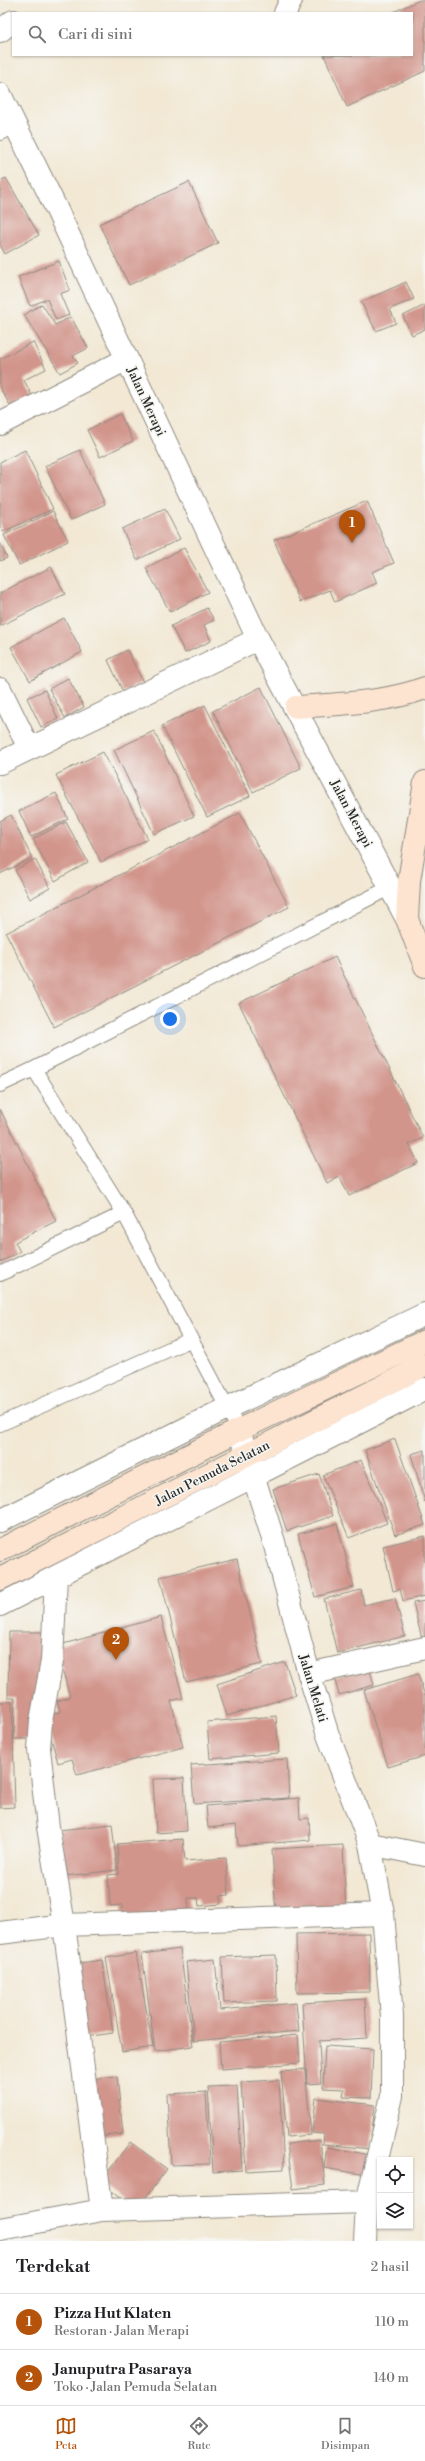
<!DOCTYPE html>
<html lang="id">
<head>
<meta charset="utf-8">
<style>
  body { margin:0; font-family:"Libre Bodoni",serif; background:#f6f6f6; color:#202124 }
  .controls { position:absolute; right:12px; bottom:12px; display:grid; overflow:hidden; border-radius:0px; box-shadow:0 1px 3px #0004 }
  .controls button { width:36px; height:36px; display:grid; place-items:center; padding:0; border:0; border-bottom:1px solid #e0e0e0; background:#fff; color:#202124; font:20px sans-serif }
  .you { position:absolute; left:170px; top:1019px; width:14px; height:14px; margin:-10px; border:3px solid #fff; border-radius:50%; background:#1a73e8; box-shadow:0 0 0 6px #1a73e833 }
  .badge { display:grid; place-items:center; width:26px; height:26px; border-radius:50%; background:#b45309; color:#fff; font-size:13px; font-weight:700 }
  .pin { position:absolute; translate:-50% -33px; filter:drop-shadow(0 1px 2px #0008) }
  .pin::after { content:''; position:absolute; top:21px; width:14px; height:12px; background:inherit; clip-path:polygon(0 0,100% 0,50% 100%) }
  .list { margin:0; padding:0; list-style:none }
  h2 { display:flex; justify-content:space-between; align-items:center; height:52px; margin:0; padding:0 16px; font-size:17px }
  h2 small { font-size:13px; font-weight:400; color:#757577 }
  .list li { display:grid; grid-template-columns:26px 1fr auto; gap:12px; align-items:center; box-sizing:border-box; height:56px; padding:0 16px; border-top:1px solid #e0e0e0 }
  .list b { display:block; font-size:15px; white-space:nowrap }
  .list p { margin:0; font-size:13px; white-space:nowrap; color:#757577 }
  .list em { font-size:13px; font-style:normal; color:#757577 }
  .icon { flex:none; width:22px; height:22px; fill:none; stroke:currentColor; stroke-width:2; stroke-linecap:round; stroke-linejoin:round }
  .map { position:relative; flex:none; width:425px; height:2241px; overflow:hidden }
  .search { position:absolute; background:#fff; box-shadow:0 1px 3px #0004; left:12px; right:12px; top:12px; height:44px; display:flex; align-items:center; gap:10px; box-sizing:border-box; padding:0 14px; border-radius:0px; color:#757577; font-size:15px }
  .sheet { height:164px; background:#fff }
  nav { display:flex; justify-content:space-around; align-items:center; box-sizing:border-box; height:56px; border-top:1px solid #e0e0e0; background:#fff; font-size:11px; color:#757577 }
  nav a { display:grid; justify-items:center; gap:2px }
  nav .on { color:#b45309 }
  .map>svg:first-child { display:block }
  .building { fill:#d2958c }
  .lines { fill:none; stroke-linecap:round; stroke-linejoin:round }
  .service-casing { stroke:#8e8a80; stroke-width:16 }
  .minor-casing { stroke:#8e8a80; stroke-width:24 }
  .tertiary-casing { stroke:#8e8a80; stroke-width:24 }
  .secondary-casing { stroke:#8e8a80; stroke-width:24 }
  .service { stroke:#fff; stroke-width:14 }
  .minor { stroke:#fff; stroke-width:22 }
  .tertiary { stroke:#fff; stroke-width:22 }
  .secondary { stroke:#fde4d1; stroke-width:22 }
  .labels { text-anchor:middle; stroke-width:3; stroke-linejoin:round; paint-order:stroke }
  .street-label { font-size:13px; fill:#2b2b2b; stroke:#f6f6f2 }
</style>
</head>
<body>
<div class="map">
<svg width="425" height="2241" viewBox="0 0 425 2241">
  <rect width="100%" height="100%" fill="#f6f6f2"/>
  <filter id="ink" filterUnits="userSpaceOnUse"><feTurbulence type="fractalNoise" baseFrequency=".025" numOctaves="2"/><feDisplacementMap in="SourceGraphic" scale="8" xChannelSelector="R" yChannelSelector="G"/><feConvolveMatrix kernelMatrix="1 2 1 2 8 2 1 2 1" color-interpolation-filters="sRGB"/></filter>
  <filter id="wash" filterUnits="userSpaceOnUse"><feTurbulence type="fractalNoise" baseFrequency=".012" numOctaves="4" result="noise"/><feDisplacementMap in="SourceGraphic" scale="16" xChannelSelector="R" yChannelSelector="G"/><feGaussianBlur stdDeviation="0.9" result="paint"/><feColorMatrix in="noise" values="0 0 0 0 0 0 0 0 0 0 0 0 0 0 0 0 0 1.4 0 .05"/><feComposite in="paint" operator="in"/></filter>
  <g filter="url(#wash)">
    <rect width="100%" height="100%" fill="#f2e8d4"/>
    <g id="blocks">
      <path class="building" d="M420 0H425V71L347 107 324 55H412V13H391Z
        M6 178 39 235 5 254 0 245V181Z
        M189 182 218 243 129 285 99 224Z
        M59 261 70 290 60 294 69 315 56 320 47 299 30 306 18 277Z
        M406 282 414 299 390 309 396 323 376 331 361 302Z
        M42 304 55 325 71 317 88 348 73 356 78 363 60 373 24 315Z
        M425 305V329L412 335 403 316Z
        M33 342 46 369 24 380 32 396 11 407 0 388V359Z
        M120 414 133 441 100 457 87 430Z
        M25 450 53 509 3 532 0 526V462Z
        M80 450 105 504 71 520 45 466Z
        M367 501 394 563 372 572 377 583 335 602 330 590 300 602 274 540Z
        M165 509 180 539 137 560 122 529Z
        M53 511 68 541 19 565 4 535Z
        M0 542 7 558 0 561Z
        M184 548 208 592 170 612 146 568Z
        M51 567 65 594 0 626V593Z
        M207 608 214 620 204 625 211 641 185 653 171 626Z
        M64 618 82 652 30 681 11 647Z
        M127 650 143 682 123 692 108 660Z
        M68 678 84 707 65 718 49 689Z
        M261 687 301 768 253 792 213 711Z
        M45 690 58 719 41 727 27 698Z
        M205 705 250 796 207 817 162 726Z
        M154 731 194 816 154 834 114 750Z
        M103 752 148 839 101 862 56 775Z
        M56 793 68 819 31 837 19 811Z
        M240 813 289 907 54 1027 6 933Z
        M11 815 32 858 0 874V821Z
        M66 822 88 862 55 881 33 839Z
        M35 859 50 888 30 899 15 870Z
        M335 957 423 1138 409 1144 418 1163 349 1196 340 1177 327 1183 239 1003Z
        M0 1109 56 1221 15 1242 20 1252 0 1262Z
        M395 1439 425 1525 395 1535 365 1450Z
        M425 1450V1502L411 1454Z
        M361 1460 387 1523 349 1538 323 1475Z
        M319 1474 333 1516 287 1531 273 1489Z
        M337 1524 354 1587 315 1597 298 1534Z
        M425 1536V1596L403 1601 400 1589 393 1591 383 1546Z
        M237 1559 262 1664 186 1682 160 1577Z
        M361 1590 364 1605 395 1598 405 1636 337 1653 324 1599Z
        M425 1601V1639H422L413 1603Z
        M161 1617 183 1698 171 1701 183 1747 77 1775 72 1759 58 1763 45 1716 60 1712 57 1701 70 1697 56 1646Z
        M9 1632H44L34 1739H14L15 1698H8Z
        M285 1662 296 1695 227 1716 217 1684Z
        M369 1667 374 1685 339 1695 334 1677Z
        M418 1674 425 1696V1756L388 1767 364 1690Z
        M12 1701 15 1807 0 1808V1702Z
        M276 1716 279 1753 210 1759 207 1722Z
        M287 1759 289 1798 194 1804 191 1765Z
        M184 1778 187 1831 156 1833 153 1779Z
        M299 1798 300 1819 309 1818 310 1840 238 1846 236 1825 208 1828 206 1806Z
        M112 1824 117 1870 65 1876 59 1830Z
        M183 1839 185 1861 226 1858 229 1895 220 1896 221 1904 199 1906 198 1898H188L189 1913 123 1918 122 1905 110 1906 108 1875 119 1874 117 1844Z
        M343 1845 346 1912 276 1916 272 1849Z
        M369 1933 370 1992 297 1993 296 1934Z
        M180 1949 193 2046 155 2051 142 1954Z
        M136 1953 153 2047 122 2052 106 1958Z
        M276 1955 277 2001 224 2003 222 1957Z
        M215 1959 220 2010 296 2003 299 2031 194 2041 186 1962Z
        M102 1960 113 2033 84 2037 73 1964Z
        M365 1999 367 2038 319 2041 321 2083 307 2084 302 2003Z
        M298 2035 300 2063 221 2069 219 2042Z
        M325 2046 373 2049 371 2098 343 2097 344 2089 323 2088Z
        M305 2069 311 2135 287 2137 281 2071Z
        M117 2076 123 2134 96 2137 90 2079Z
        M279 2080 284 2169 246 2171 241 2082Z
        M237 2086 242 2170 213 2172 208 2087Z
        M206 2092 210 2164 171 2165 167 2094Z
        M316 2098 375 2105 370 2149 323 2144 324 2134 312 2133Z
        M320 2140 325 2185 293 2189 287 2144Z
        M130 2142 167 2169 136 2210 100 2183Z
        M327 2147 371 2155 367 2175 324 2168Z"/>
    </g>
  </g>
  <g filter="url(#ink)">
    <use href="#blocks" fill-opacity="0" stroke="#8e8a80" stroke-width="1"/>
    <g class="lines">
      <defs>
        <path id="service" d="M34 1069 391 887
          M0 1085 34 1069 124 1213 239 1430
          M0 1274 124 1213
          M0 1424 190 1340"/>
        <path id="minor" d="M285 13 291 0
          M0 31 13 21
          M0 129 13 122
          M0 424 127 359
          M0 689 29 748
          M0 763 258 639
          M0 1521 227 1408 425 1314
          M56 1577 52 1661 41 1721 39 1749 48 1827 64 1925 102 2210
          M0 1605 425 1389
          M309 1674 425 1648
          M0 1933 64 1925 383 1914
          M0 2229 102 2210 367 2202
          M365 2241 367 2202 392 2096V2016L383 1914 370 1844"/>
        <path id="tertiary" d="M0 94 56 208 258 639 407 919
          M239 1430 274 1542 309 1674 328 1735 370 1844 425 1855"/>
        <path id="secondary" d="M296 707C339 704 385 703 425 688
          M425 782 409 881 407 919 425 966
          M0 1550 239 1430 425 1341
          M0 1579 425 1365"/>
      </defs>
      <use href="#service" class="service-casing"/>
      <use href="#minor" class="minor-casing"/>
      <use href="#tertiary" class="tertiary-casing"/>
      <use href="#secondary" class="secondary-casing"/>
      <use href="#service" class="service"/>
      <use href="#minor" class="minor"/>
      <use href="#tertiary" class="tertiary"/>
      <use href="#secondary" class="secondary"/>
    </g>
  </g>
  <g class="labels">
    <g class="street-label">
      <text transform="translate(147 401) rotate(65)" y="5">Jalan Merapi</text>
      <text transform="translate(352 813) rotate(62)" y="5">Jalan Merapi</text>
      <text transform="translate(212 1472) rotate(-27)" y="5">Jalan Pemuda Selatan</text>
      <text transform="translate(314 1688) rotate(73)" y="5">Jalan Melati</text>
    </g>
  </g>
</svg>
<div class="controls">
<button><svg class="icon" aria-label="locate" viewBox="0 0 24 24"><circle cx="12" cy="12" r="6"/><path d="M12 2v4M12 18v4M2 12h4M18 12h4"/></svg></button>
<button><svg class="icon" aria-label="layers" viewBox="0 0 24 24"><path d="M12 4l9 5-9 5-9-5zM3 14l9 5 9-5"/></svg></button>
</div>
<div class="you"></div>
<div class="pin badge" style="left:352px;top:543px">1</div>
<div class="pin badge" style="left:116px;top:1660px">2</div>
<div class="search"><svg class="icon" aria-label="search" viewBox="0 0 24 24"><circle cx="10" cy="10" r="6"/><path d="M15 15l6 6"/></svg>Cari di sini</div>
</div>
<section class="sheet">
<h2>Terdekat<small>2 hasil</small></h2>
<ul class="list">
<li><span class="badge">1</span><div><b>Pizza Hut Klaten</b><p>Restoran · Jalan Merapi</p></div><em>110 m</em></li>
<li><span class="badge">2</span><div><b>Januputra Pasaraya</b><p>Toko · Jalan Pemuda Selatan</p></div><em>140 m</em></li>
</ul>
</section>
<nav>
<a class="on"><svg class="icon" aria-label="map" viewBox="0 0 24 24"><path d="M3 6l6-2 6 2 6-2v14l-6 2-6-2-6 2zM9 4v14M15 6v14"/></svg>Peta</a>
<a><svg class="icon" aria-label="directions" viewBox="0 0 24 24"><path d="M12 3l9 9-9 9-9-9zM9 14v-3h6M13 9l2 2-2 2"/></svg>Rute</a>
<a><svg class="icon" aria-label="saved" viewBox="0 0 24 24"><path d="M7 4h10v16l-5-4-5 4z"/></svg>Disimpan</a>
</nav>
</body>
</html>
